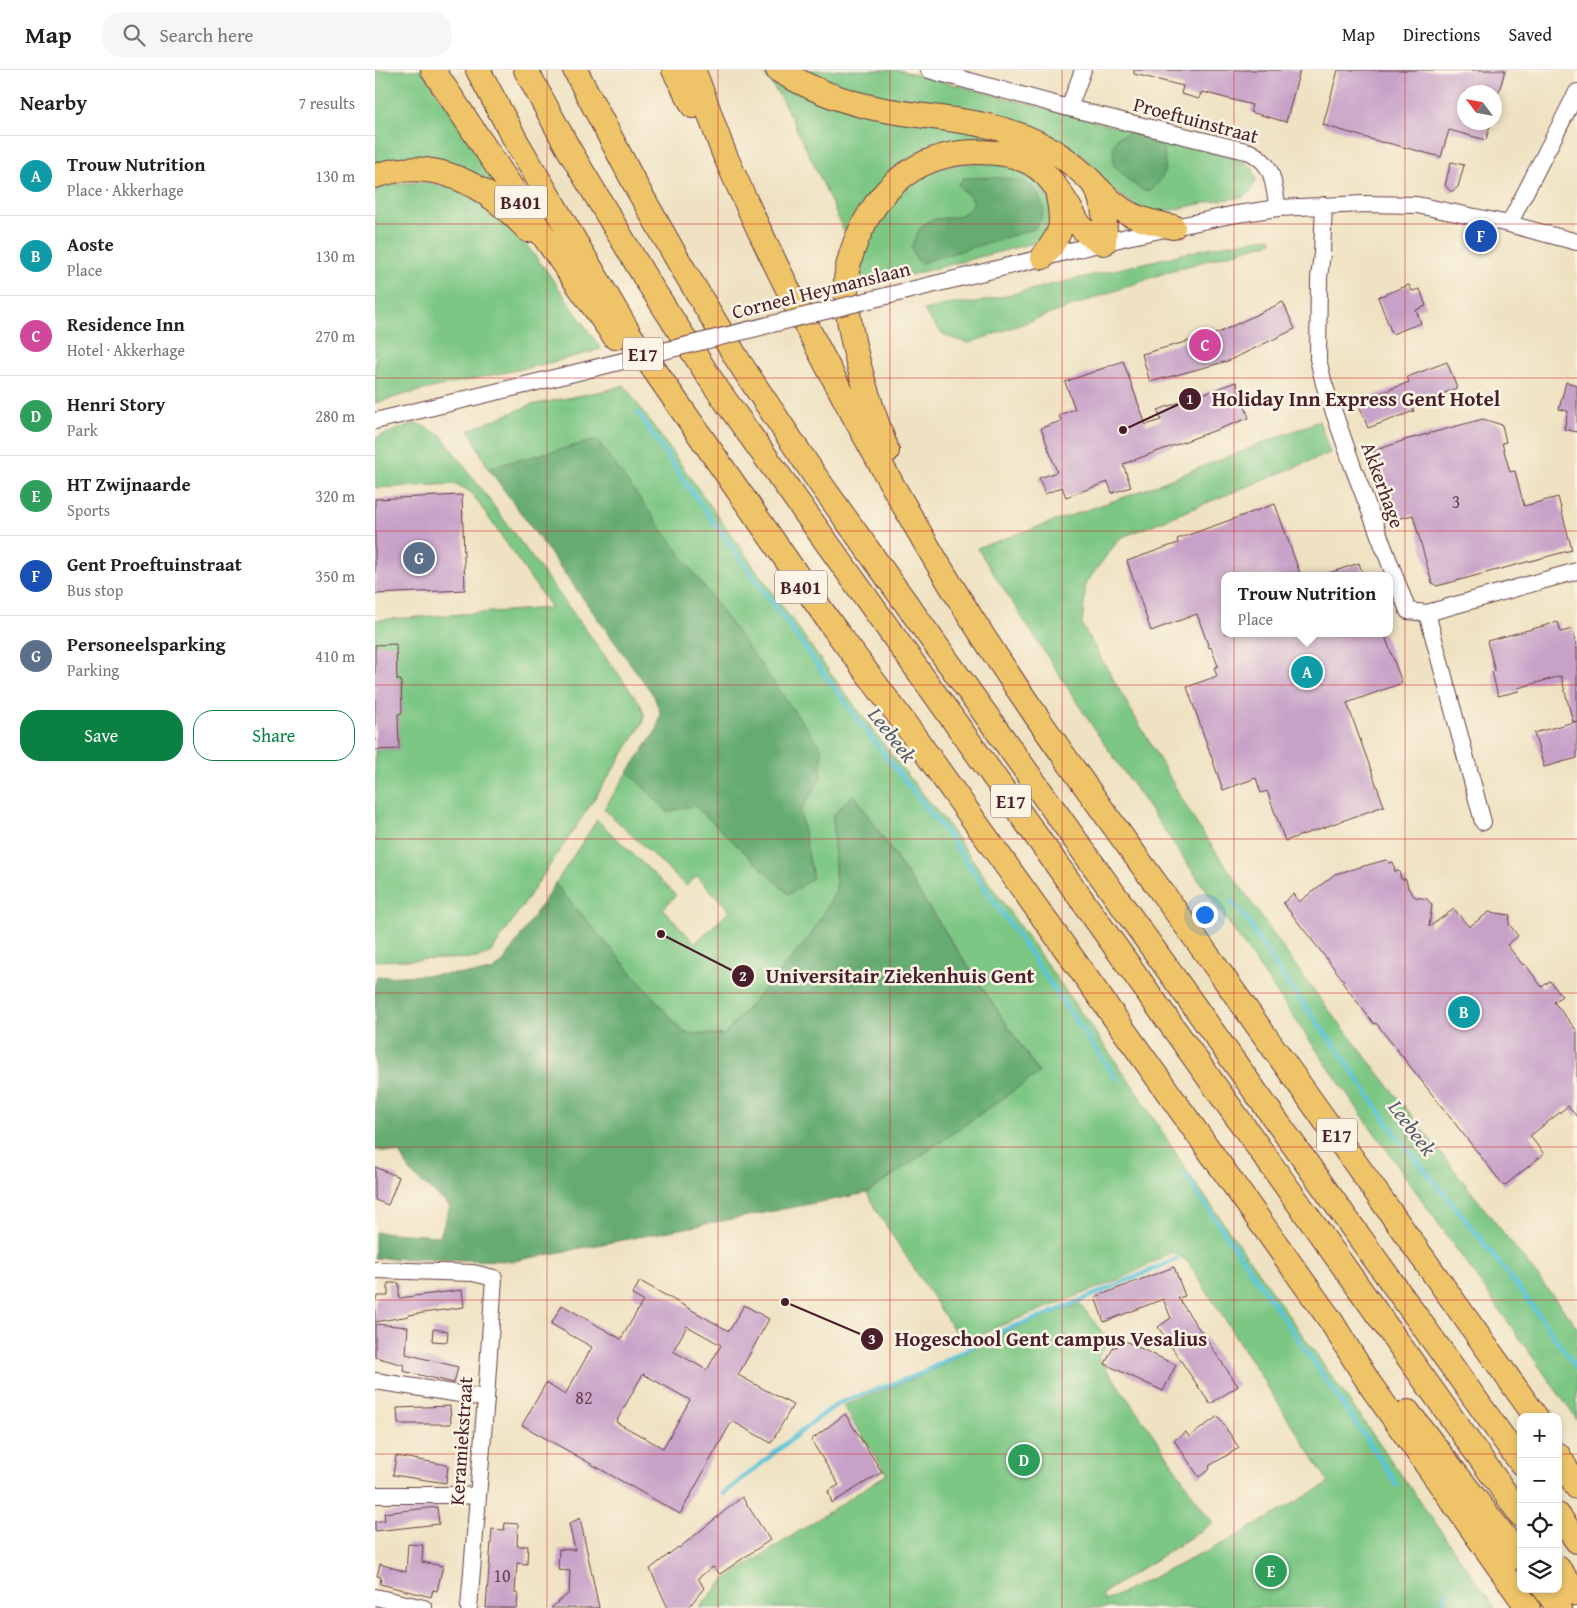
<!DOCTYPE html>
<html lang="en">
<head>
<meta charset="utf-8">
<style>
  body { margin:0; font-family:"Gentium Book Plus",serif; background:#f6f6f6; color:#202124 }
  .controls { position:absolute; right:15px; bottom:15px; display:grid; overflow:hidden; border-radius:10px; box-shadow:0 2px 8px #0003 }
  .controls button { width:45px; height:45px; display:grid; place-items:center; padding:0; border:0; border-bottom:1px solid #e0e0e0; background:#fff; color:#202124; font:25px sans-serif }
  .compass { position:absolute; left:1082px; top:15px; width:45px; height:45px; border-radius:50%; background:#fff; box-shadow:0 2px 8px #0003; rotate:302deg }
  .you { position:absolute; left:829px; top:844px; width:18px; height:18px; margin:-12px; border:4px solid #fff; border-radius:50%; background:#1a73e8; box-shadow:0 0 0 8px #1a73e833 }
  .badge { display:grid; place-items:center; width:32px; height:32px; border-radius:50%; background:#0b8043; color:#fff; font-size:16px; font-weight:700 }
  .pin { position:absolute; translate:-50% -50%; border:2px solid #fff; box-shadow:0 1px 5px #0006 }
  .popup { position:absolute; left:846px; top:502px; width:172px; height:65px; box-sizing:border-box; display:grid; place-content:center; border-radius:10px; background:#fff; filter:drop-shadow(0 1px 4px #0005); font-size:16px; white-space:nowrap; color:#757577 }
  .popup b { font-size:19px; color:#202124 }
  .popup::after { content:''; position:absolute; left:50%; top:100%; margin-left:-10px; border:10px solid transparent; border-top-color:#fff }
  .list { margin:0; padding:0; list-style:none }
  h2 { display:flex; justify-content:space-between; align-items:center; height:65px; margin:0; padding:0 20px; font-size:21px }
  h2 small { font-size:16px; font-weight:400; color:#757577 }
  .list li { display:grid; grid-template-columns:32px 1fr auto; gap:15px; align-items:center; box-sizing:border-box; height:80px; padding:0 20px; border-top:1px solid #e0e0e0 }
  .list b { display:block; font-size:19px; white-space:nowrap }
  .list p { margin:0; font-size:16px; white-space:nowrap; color:#757577 }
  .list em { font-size:16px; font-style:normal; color:#757577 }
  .actions { display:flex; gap:10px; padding:15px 20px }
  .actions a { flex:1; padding:11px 0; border:1px solid #0b8043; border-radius:20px; text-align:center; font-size:18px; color:#0b8043 }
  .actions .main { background:#0b8043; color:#fff }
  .icon { flex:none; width:28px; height:28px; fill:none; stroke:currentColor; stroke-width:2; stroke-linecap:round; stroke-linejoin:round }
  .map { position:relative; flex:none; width:1202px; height:1538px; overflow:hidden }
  header { display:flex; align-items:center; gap:30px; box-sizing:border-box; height:70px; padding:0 25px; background:#fff; border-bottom:1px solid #e0e0e0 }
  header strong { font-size:24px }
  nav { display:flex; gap:28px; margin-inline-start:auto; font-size:18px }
  .search { width:350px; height:45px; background:#f6f6f6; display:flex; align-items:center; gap:12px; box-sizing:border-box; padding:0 18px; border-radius:20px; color:#757577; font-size:19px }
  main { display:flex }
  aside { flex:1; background:#fff }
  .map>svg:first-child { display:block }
  .green { fill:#7dc784; stroke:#647358; fill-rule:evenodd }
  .forest { fill:#66ac72; stroke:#58664e }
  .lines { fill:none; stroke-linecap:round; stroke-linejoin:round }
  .stream { stroke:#5cc4d9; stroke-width:4.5 }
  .building { fill:#c7a1c8; fill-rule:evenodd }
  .minor-casing { stroke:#633c42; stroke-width:18 }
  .highway-casing { stroke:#633c42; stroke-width:26 }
  .minor { stroke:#fff; stroke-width:16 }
  .highway { stroke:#efc469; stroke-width:24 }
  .minor-bridge-casing { stroke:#633c42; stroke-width:18; stroke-linecap:butt }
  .minor-bridge { stroke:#fff; stroke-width:16 }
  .grid { fill:none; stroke:#d62828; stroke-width:1; stroke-opacity:0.55 }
  .labels { text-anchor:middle; stroke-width:5; stroke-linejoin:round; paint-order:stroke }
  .number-label { font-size:18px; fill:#694052 }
  .shield { fill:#fcf5e5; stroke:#7f5f63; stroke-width:1 }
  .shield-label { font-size:19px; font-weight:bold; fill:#4a1f2b }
  .street-label { font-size:20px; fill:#4a1f2b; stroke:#fcf5e5 }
  .water-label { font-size:21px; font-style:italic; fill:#505968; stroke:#fcf5e5 }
  .leader { fill:none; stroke:#4a1f2b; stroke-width:2 }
  .callout-dot { fill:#4a1f2b; stroke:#fcf5e5; stroke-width:2 }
  .mark-label { font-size:15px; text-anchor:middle; font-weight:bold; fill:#fff }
  .callout-label { font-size:21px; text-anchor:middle; font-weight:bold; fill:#4a1f2b; stroke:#fcf5e5; stroke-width:5; stroke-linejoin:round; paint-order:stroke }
</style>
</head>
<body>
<header>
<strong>Map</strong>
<div class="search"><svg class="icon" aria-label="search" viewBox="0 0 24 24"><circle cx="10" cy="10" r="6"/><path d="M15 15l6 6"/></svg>Search here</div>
<nav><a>Map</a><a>Directions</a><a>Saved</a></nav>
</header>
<main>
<aside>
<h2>Nearby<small>7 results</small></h2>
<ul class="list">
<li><span class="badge" style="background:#0f9aa8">A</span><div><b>Trouw Nutrition</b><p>Place · Akkerhage</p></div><em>130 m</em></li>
<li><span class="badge" style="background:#0f9aa8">B</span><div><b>Aoste</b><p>Place</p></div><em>130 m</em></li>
<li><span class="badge" style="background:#d1479c">C</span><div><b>Residence Inn</b><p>Hotel · Akkerhage</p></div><em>270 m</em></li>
<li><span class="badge" style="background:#2e9e5b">D</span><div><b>Henri Story</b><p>Park</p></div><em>280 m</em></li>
<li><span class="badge" style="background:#2e9e5b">E</span><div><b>HT Zwijnaarde</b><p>Sports</p></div><em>320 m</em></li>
<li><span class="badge" style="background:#1a4fb4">F</span><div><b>Gent Proeftuinstraat</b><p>Bus stop</p></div><em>350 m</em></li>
<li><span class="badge" style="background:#5c6f8a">G</span><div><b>Personeelsparking</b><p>Parking</p></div><em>410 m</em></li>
</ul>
<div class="actions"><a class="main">Save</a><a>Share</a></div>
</aside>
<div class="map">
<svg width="1202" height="1538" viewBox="0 0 1202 1538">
  <rect width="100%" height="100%" fill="#fcf5e5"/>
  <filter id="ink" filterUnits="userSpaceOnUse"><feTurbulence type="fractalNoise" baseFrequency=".02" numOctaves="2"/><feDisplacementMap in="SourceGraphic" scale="10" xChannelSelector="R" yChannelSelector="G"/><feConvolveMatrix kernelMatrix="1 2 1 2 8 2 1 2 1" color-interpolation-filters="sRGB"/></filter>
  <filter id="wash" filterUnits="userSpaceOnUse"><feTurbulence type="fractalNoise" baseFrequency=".0096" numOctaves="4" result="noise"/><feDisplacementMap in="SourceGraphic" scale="20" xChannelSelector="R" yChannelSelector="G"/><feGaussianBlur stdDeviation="1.12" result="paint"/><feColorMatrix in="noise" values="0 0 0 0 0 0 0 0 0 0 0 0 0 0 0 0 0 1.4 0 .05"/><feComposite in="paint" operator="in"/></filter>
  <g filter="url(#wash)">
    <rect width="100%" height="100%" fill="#efe2c2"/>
    <path class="green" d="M0 0H47L132 124 0 97Z
      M430 0H524L867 90 878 99 879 103 881 110 875 122 872 124 868 127 838 131 792 141H778L766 139 738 120 709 88 682 70 622 48 571 37 512 28 448 11Z
      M392 2 611 62 693 102 688 107 569 75 548 81 531 90 513 104 476 155 469 162C456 131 442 100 427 70 416 48 407 25 390 6Z
      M585 93C614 94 644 91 666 114 673 122 677 133 677 143 677 151 674 159 672 166L662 172 477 220C481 183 511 126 545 106 555 100 573 97 585 93ZM587 121 665 151 536 178C540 170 542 160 550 154 563 143 587 156 599 132L595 125Z
      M45 112 80 118 131 149 171 200 226 279C152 302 74 310 0 333V121L9 115Z
      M896 167 897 172 795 201 594 273C567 267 564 263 549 240L579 233H599L837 177Z
      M249 315 455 603 522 692 570 751 758 1016 812 1101 1120 1538H324L348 1511 512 1404 468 1336 546 1306 632 1261 705 1234 734 1271 723 1287 777 1363 826 1437 838 1453 727 1524 730 1531 855 1470 954 1413 813 1192 798 1182 748 1208 622 1257 589 1274 575 1254 501 1140 492 1123 664 1003 479 724 458 746 461 821 435 867 349 965 309 963 180 814 222 750 301 825 288 839 320 873 355 841 322 806 311 816 229 739 253 702 293 742 319 735 414 824 438 808 425 742 446 707 222 370 113 398 94 360 156 335 233 320Z
      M944 351 955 383 745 468 711 513 707 555 821 753 929 908 1202 1257V1350L956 1001 722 663 602 478 758 424Z
      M41 353 66 365 265 633 269 644 268 653 214 737 117 881 111 885 104 888 0 891V680L24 679 23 644 27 643 26 610H22L21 575H0V550L176 538 96 422 81 414 0 418V368Z"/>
    <path class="forest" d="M756 62 771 65 789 80C791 100 791 105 777 120L768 121 753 110 739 95 738 76 742 68Z
      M588 108C611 108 643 103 661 122 665 126 667 135 669 140L665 151 659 159 545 193 541 189 536 178C540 170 542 160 550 154 563 143 588 155 599 132 595 124 588 122 583 115Z
      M222 370 447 679 446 707 425 742 438 808 414 824 319 735 293 742 253 702 283 658 285 642 279 626 113 398Z
      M478 724 664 1003 492 1123 139 1191 0 1188V1162L65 1166 75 1136 37 1104 26 1084 0 1080V915L2 907 106 903 119 900 129 891 180 814 309 963 349 965 435 867 461 821 458 746Z"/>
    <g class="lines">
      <path class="stream" d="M263 343 311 414 449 604 502 675 578 772 742 1010
        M856 831 870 847 906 904 966 984 1023 1068 1084 1141 1149 1225 1202 1298
        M809 1104 1015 1403 1021 1415
        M348 1424 443 1348 464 1333 545 1304 631 1259 676 1243 802 1189
        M1065 1538 1072 1522"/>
    </g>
    <g id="blocks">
      <path class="building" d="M759 0H925L911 52 875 42 877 35 828 22 826 23 824 29 806 24 808 16 759 4Z
        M963 0H1130L1124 22H1090V52H1116L1111 70 1074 60 1066 87 1009 72V73L948 55Z
        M1076 92 1089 95 1083 117 1076 122 1070 115Z
        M1034 215 1037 221 1045 219 1051 236 1041 240 1046 253 1017 264 1003 227Z
        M908 232 920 259 853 291 775 312 767 284 843 263Z
        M748 291 771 355 786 350 783 340 861 312 874 348 748 394 756 417 737 423 733 412 691 427 687 417 670 424 664 408 682 402 666 358 686 351 684 345 700 339 690 312Z
        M1072 292 1082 318 1037 336 1039 341 993 358 983 332 1034 312 1032 307Z
        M1191 312 1202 315V362L1189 359 1193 341 1184 339Z
        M1108 349 1127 355 1131 372 1127 373 1135 402 1140 401 1149 436 1183 427 1197 480 1062 516 1057 513 1038 445 1018 450 999 381 1030 370Z
        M87 425 90 520 0 524V429Z
        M900 434 926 506H850V563H1009L1027 613 972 633 1009 736 910 771 892 721 886 723 881 708 848 720 812 617 842 606 839 598 843 596 836 577 834 578 822 544 776 561 752 491 803 473 802 469Z
        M984 493 988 506H951V504Z
        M1183 552 1186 562 1197 559 1202 579V651L1198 652 1186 606 1143 618 1144 621 1123 626 1117 602 1120 601 1112 571Z
        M21 574 22 610H26L27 643 23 644 24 679 0 680V575Z
        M1202 651V688L1169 697 1159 663Z
        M1011 790 1014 793 1018 792 1020 802 1024 801 1026 809H1031L1033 818 1040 827 1052 829 1057 835 1054 857 1079 839 1094 857 1114 842 1135 845 1134 854 1143 866 1132 875 1148 895 1150 894 1167 917 1175 911 1187 926 1179 932 1202 961V1047L1193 1036 1155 1066 1169 1084 1129 1116 1001 953 999 954 967 912 969 911 908 833 918 824 924 832 960 804Z
        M0 1097 24 1107 13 1135 0 1130Z
        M799 1197 810 1226 803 1228 863 1316 835 1334 783 1257 796 1248 788 1229 729 1252 720 1227Z
        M265 1211 354 1261 369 1235 394 1249 363 1305 418 1335 396 1373 357 1351 305 1444 147 1355 171 1313 190 1325 217 1277 176 1254 187 1235 246 1269 268 1231 257 1225ZM312 1256 346 1275 332 1300 298 1281ZM268 1304 315 1330 288 1378 241 1352Z
        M13 1213H24V1228L87 1220 89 1237 34 1245V1246L0 1252V1230H1L2 1226H13Z
        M0 1254 33 1257 31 1284 83 1297 79 1313 28 1301 29 1295 0 1287Z
        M58 1259 73 1261 72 1272 57 1271Z
        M746 1269 801 1295 788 1321 730 1294 739 1276 742 1277Z
        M75 1336 76 1354H23L22 1338Z
        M470 1344 507 1402 457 1433 453 1421 464 1415 436 1370Z
        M843 1346 864 1378 834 1396 835 1399 824 1407 799 1370 811 1362 814 1367Z
        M21 1386 73 1395 71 1413 18 1405Z
        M367 1427 395 1470 345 1504 338 1497 323 1508 329 1518 313 1538H293L275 1499 303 1477 304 1478Z
        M62 1437 64 1454 0 1461V1452L10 1450 9 1443Z
        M205 1448 224 1538H176L194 1523 195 1501 183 1500 184 1479 200 1480 194 1454Z
        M130 1453 143 1454 142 1476H153L152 1494 142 1493 140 1523H143L142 1538H111L117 1459 129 1460Z
        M33 1474 48 1475 47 1492 68 1496 62 1521 58 1520 56 1527 5 1514 6 1507 2 1506 5 1494 31 1502Z"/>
    </g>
  </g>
  <g filter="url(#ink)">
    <use href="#blocks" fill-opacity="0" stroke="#633c42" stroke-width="1"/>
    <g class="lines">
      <defs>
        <path id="minor" d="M554 0 694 38 875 82C901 96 897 112 903 138
          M694 38 708 0
          M949 135 947 183 944 208 943 289 949 314 978 397 1033 541 1052 543 1202 501
          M1134 154 1202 22
          M515 225 752 167 856 145 903 138 989 134 1042 135 1134 154 1202 172
          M0 351 183 307
          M1052 543 1108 752
          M0 1200 98 1203 119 1208 111 1328 94 1538
          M0 1311 111 1328
          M0 1425H79L103 1426
          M0 1527 49 1538"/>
        <path id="highway" d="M58 0 168 165 240 267
          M103 0 141 71 255 265 456 554 536 662 956 1251 994 1313 1153 1538
          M151 0 193 78 271 209 340 316 1146 1445
          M200 0 262 118 304 192 364 292 440 406 1146 1393
          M299 0 318 36
          M318 0C331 29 339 61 352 90 407 214 471 335 539 453 626 606 733 747 836 890 945 1041 1052 1195 1161 1347
          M403 0C432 17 462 30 495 37 551 50 613 47 665 74 682 82 698 94 712 107 723 118 734 131 748 140 763 150 781 153 798 157
          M0 106C61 85 112 116 153 160
          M668 187C687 163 689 156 683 126
          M512 381C494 332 473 271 471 219 470 203 475 186 481 171 503 118 541 83 601 82 616 82 635 83 649 90 673 100 684 121 697 142 700 147 703 154 707 158 712 165 721 169 729 173 731 150 730 140 722 119
          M1033 1342 1146 1488
          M1183 1385 1202 1417
          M1183 1445 1202 1471
          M1183 1498 1202 1524
          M1170 1519 1184 1538"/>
      </defs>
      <use href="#minor" class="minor-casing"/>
      <use href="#highway" class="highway-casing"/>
      <use href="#minor" class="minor"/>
      <use href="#highway" class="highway"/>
      <defs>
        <path id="minor-bridge" d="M183 307 515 225"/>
      </defs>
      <use href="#minor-bridge" class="minor-bridge-casing"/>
      <use href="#minor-bridge" class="minor-bridge"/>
    </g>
  </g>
  <path class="grid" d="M172 0V1538M343 0V1538M515 0V1538M687 0V1538M859 0V1538M1030 0V1538M0 154H1202M0 308H1202M0 461H1202M0 615H1202M0 769H1202M0 923H1202M0 1077H1202M0 1230H1202M0 1384H1146M1183 1384H1202"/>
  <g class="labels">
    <g class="number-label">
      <text x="1081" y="438">3</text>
      <text x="209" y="1334">82</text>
      <text x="127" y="1512">10</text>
    </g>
    <g class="shield">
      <rect x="120" y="115.5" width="52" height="33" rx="4"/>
      <rect x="248" y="267.5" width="40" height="33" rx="4"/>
      <rect x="400" y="500.5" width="52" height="33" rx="4"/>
      <rect x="616" y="714.5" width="40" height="33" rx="4"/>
      <rect x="942" y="1048.5" width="40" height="33" rx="4"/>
    </g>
    <g class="shield-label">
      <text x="146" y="139">B401</text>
      <text x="268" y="291">E17</text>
      <text x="426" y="524">B401</text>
      <text x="636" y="738">E17</text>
      <text x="962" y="1072">E17</text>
    </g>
    <g class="street-label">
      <text transform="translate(821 50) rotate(15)" y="7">Proeftuinstraat</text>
      <text transform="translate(446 220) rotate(-14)" y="7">Corneel Heymanslaan</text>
      <text transform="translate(1008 415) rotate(70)" y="7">Akkerhage</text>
      <text transform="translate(86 1371) rotate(-86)" y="7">Keramiekstraat</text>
    </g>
    <g class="water-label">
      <text transform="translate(517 665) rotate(52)" y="7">Leebeek</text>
      <text transform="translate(1037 1058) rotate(53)" y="7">Leebeek</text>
    </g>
  </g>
  <path class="leader" d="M748 360L815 329M286 864L368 906M410 1232L497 1269"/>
  <g class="callout-dot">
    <circle cx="748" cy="360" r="5"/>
    <circle cx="286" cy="864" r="5"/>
    <circle cx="410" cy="1232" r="5"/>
    <circle cx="815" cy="329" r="12"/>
    <circle cx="368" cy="906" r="12"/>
    <circle cx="497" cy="1269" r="12"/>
  </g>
  <g class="mark-label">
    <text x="815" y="334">1</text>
    <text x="368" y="911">2</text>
    <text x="497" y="1274">3</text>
  </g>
  <g class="callout-label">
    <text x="981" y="336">Holiday Inn Express Gent Hotel</text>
    <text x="525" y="913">Universitair Ziekenhuis Gent</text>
    <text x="676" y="1276">Hogeschool Gent campus Vesalius</text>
  </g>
</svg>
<div class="controls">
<button>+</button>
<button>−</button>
<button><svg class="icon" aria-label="locate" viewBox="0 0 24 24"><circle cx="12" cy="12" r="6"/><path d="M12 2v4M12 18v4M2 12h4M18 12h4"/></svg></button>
<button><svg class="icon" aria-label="layers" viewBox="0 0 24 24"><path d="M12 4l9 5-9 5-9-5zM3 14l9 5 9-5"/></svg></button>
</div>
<svg class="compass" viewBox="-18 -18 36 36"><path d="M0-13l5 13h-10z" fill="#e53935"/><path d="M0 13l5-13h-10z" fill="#757577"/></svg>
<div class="you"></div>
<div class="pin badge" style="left:932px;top:602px;background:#0f9aa8">A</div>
<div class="popup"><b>Trouw Nutrition</b>Place</div>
<div class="pin badge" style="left:1089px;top:942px;background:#0f9aa8">B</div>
<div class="pin badge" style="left:830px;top:275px;background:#d1479c">C</div>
<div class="pin badge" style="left:649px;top:1390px;background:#2e9e5b">D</div>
<div class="pin badge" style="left:896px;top:1501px;background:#2e9e5b">E</div>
<div class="pin badge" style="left:1106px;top:166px;background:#1a4fb4">F</div>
<div class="pin badge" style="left:44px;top:488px;background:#5c6f8a">G</div>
</div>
</main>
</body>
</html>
